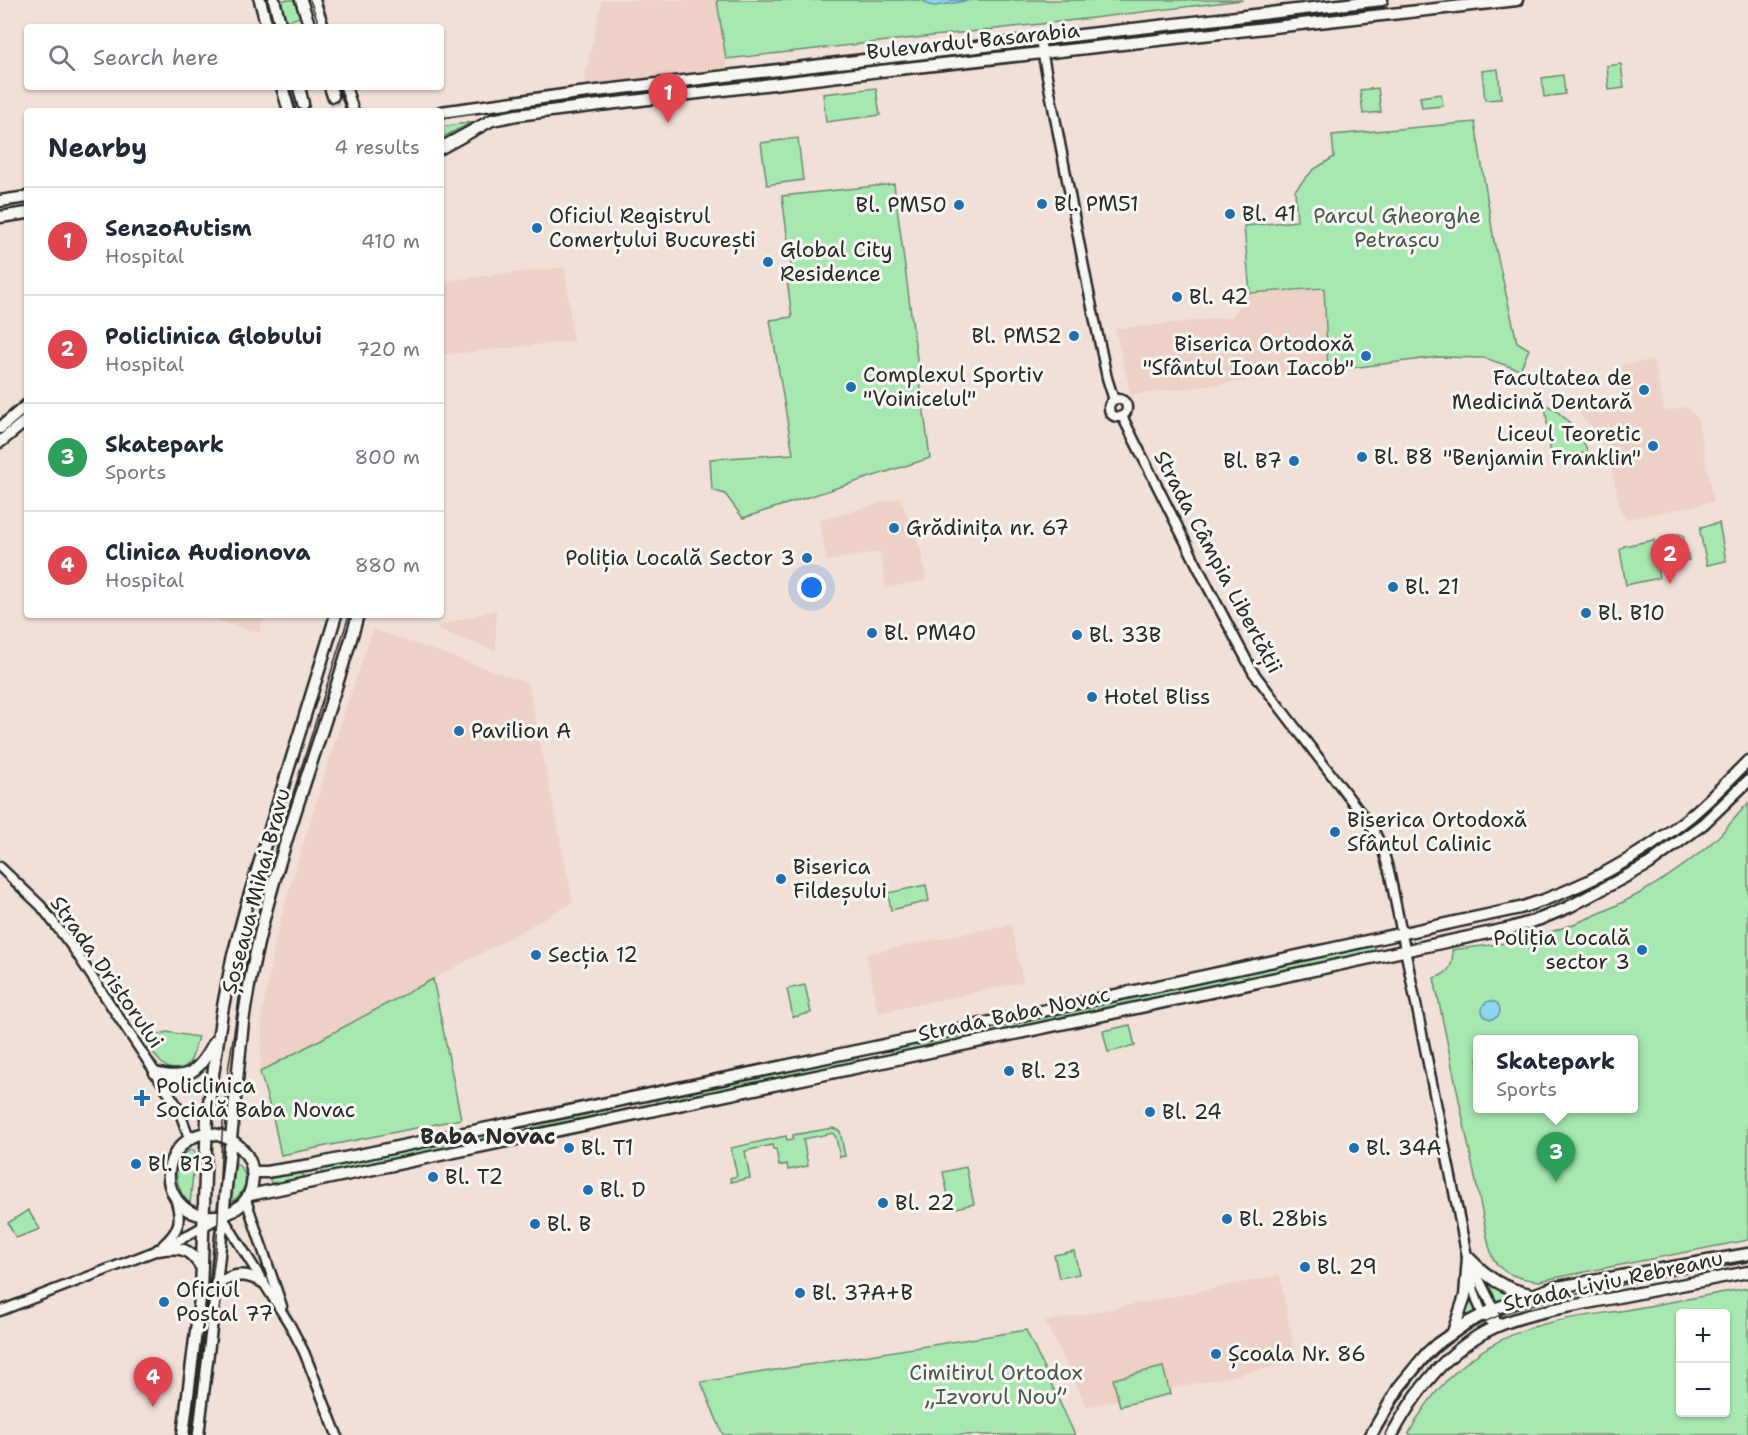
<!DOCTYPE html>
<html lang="en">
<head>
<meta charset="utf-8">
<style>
  body { margin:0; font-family:"Shantell Sans",sans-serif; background:#f2f2f3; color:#1f2937 }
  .controls { position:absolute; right:18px; bottom:18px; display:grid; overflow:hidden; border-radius:6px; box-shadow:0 2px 4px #0004 }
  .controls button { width:54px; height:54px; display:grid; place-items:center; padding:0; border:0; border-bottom:2px solid #e0e1e3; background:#fff; color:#1f2937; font:30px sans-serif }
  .you { position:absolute; left:812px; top:588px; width:21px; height:21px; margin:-15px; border:4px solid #fff; border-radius:50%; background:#1a73e8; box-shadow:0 0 0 9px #1a73e833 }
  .badge { display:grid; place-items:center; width:39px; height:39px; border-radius:50%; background:#1f6fb2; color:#fff; font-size:20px; font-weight:700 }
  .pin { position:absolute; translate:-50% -50px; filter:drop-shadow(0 2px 3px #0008) }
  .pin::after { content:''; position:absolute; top:32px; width:21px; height:18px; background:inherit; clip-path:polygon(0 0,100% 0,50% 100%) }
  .popup { position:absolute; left:1473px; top:1035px; width:165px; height:78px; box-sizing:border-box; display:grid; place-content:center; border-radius:6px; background:#fff; filter:drop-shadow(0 2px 4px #0005); font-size:20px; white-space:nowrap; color:#747a83 }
  .popup b { font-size:22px; color:#1f2937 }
  .popup::after { content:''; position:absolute; left:50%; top:100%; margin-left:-12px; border:12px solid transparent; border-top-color:#fff }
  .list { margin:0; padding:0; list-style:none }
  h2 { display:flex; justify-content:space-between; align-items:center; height:78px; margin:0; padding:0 24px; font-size:26px }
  h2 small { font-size:20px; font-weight:400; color:#747a83 }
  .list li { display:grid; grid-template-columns:39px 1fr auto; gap:18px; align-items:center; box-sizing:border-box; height:108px; padding:0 24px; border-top:2px solid #e0e1e3 }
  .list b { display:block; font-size:22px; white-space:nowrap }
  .list p { margin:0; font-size:20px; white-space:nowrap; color:#747a83 }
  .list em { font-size:20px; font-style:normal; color:#747a83 }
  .icon { flex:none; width:33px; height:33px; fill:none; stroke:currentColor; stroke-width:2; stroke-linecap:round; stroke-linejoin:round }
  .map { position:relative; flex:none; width:1748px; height:1435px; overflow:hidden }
  .search { position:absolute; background:#fff; box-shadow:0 2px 4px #0004; left:24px; top:24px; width:420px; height:66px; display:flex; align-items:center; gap:15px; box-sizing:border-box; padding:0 21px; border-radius:6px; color:#747a83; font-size:22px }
  .panel { position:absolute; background:#fff; box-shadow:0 2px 4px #0004; left:24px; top:108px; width:420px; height:510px; border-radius:6px }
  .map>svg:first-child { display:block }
  .built { fill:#edd1c6 }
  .green { fill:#a7e8b1; stroke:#698a6e; stroke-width:1.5; fill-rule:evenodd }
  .water { fill:#8ed6ef; stroke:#6692a1; stroke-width:1.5 }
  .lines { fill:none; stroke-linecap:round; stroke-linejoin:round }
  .major-tunnel { stroke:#c9bcb5; stroke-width:10; stroke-dasharray:10 5; stroke-linecap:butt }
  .minor-casing { stroke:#2b2b2b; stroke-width:13 }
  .major-casing { stroke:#2b2b2b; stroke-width:15 }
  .minor { stroke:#f6f6f2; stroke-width:8 }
  .major { stroke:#f6f6f2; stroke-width:10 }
  .tram { stroke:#2b2b2b; stroke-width:1.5 }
  .poi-dot { fill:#1f6fb2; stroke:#f6f6f2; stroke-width:2 }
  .labels { text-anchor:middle; stroke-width:6; stroke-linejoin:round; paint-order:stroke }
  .street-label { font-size:21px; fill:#2b2b2b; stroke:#f6f6f2 }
  .poi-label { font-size:21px; fill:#2b2b2b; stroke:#f6f6f2; text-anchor:start }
  .park-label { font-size:21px; fill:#4a5a4c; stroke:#f6f6f2 }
  .neighbourhood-label { font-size:22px; font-weight:bold; fill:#2b2b2b; stroke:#f6f6f2 }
</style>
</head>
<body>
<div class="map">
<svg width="1748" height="1435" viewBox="0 0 1748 1435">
  <rect width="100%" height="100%" fill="#f1e0d8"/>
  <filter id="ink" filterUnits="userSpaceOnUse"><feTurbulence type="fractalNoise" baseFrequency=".0167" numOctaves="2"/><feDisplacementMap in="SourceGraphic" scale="12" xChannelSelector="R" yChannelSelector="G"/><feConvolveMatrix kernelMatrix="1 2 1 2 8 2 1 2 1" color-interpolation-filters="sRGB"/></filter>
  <g filter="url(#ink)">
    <path class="built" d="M602 0H717L727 69 583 86Z
      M565 267 573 341 442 355 441 281Z
      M1323 289 1327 371 1131 395 1115 329 1232 317 1247 295Z
      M1653 360 1665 411 1686 407 1697 417 1714 502 1627 519 1621 512 1609 457 1599 434 1577 412 1624 403 1617 366Z
      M900 497 921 550 926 580 886 588 880 552 827 561 819 521Z
      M496 610V651L437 630V626Z
      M213 615H264L259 633 217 620Z
      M373 629 528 683 573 902 504 941 260 1072 263 1009 276 938 289 890 342 719Z
      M1011 924 1023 982 878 1013 866 954Z
      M1280 1275 1296 1362 1087 1407 1045 1322Z"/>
    <path class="green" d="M280 0H294L300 17 285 22Z
      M717 0H1243L1059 22 726 59Z
      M1621 64 1624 88 1609 90 1607 66Z
      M1498 69 1501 99 1485 100 1482 71Z
      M1563 75 1565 94 1544 97 1542 78Z
      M876 88 880 115 826 122 823 94Z
      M1378 88 1381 112 1363 114 1360 90Z
      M1441 94 1443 106 1422 108 1420 97Z
      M473 122 441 138V127Z
      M1475 122 1494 241 1517 342 1529 349 1520 370 1485 358 1438 357 1328 371 1324 288 1250 293 1244 226 1297 221 1295 190 1313 170 1334 157 1332 135Z
      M798 138 803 180 767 185 761 143Z
      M894 184 930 458 743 518 725 494 712 490 710 459 793 454 770 320 792 317 786 272 792 271 782 196Z
      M1545 404C1564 414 1582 433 1588 453L1551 456Z
      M1719 523 1726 561 1707 565 1700 532 1701 527Z
      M1678 534 1683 535 1689 560 1675 564C1682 554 1683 544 1673 535Z
      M1670 536C1675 545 1678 553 1670 561 1659 559 1659 547 1662 538Z
      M1654 540 1657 560 1667 565 1657 568 1659 578 1626 585 1620 550 1624 546Z
      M1748 803V1240L1539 1281C1525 1280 1502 1275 1494 1260 1491 1257 1491 1250 1489 1246L1434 978C1450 974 1454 964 1452 950 1479 946 1508 944 1534 937 1599 919 1669 883 1718 837 1729 826 1738 814 1748 803ZM1478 1040H1634V1108H1478Z
      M926 885 929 901 891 910 888 893Z
      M1374 944 1376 952 902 1052 893 1054 891 1049 892 1047Z
      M433 979 461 1119 281 1155 274 1122 260 1072Z
      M805 985 811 1013 793 1017 787 989Z
      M1130 1025 1135 1046 1108 1052 1103 1031Z
      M167 1032 198 1037C195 1045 194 1058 188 1064 186 1067 184 1068 180 1069 162 1072 154 1053 146 1041L157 1035Z
      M856 1055 858 1058V1063L655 1105 657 1100 654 1097Z
      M607 1108 608 1112 612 1113 501 1137 503 1135 502 1130Z
      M833 1128 840 1131 845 1156 840 1157 836 1138 833 1133 803 1139 808 1166 788 1170 787 1164 779 1166 776 1149H773L772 1145 745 1151 750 1178 731 1182 730 1178 737 1176 731 1148 786 1136 787 1140 793 1139V1135Z
      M484 1134 483 1137 487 1140 321 1174 323 1170 320 1167Z
      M190 1150H194L195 1153 190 1204C175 1191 170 1161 190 1150Z
      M236 1163C253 1177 245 1193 229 1204Z
      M966 1167 974 1204 951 1209 943 1172Z
      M301 1173 304 1176 303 1179 274 1185 270 1181 271 1178Z
      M28 1210 40 1229 16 1238 8 1223Z
      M1074 1251 1079 1274 1059 1278 1054 1255Z
      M1481 1276 1519 1296 1495 1304Z
      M1748 1288V1435H1411L1409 1433C1439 1376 1489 1335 1553 1322 1577 1316 1602 1314 1626 1310 1667 1303 1707 1295 1748 1288ZM1680 1314H1726V1412H1680Z
      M1469 1296H1472L1478 1313 1464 1320 1462 1317Z
      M1026 1330 1075 1435H723L701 1382Z
      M1163 1367 1170 1394 1120 1406 1113 1379Z"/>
    <path class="water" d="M922 0H972L935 6 929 5Z
      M1482 1010a9 9 0 1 1 18 0a9 9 0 1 1-18 0Z"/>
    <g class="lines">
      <path class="major-tunnel" d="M333 96 337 111"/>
      <defs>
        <path id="minor" d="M1040 40 1088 288 1107 378 1114 400
          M1109 408a9 9 0 1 1 18 0a9 9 0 1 1-18 0Z
          M1122 416 1208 587 1253 672 1373 829 1382 847 1390 875 1474 1291C1480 1307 1482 1324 1502 1324
          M0 867 41 906 73 948 178 1107 189 1138
          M246 1200 282 1306
          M163 1245C180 1230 182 1220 175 1198
          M1472 1265 1494 1309 1495 1319 1491 1327
          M0 1311 168 1246 222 1216 290 1325 304 1352 337 1435"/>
        <path id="major" d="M260 0 267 27
          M274 0 281 27
          M301 0 310 27
          M314 0 323 27
          M282 87 289 111
          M299 87 303 104
          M330 87 333 96
          M345 87 353 111
          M441 112 571 94 1382 0
          M441 148 492 120 517 115 880 71 1517 0
          M0 201 27 197
          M0 217 27 213
          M0 428 27 405
          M0 442 27 420
          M155 1073C190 1082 199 1070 215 1041
          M207 1133C272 1140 264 1220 207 1216 192 1215 181 1208 174 1195 159 1169 178 1136 207 1133Z
          M252 1172H266L311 1165 875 1047 1520 908C1582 889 1641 856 1692 815 1712 798 1730 779 1748 761
          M250 1195 864 1066 1511 928 1540 919 1569 907 1649 864 1703 824 1748 781
          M158 1250C181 1246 189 1248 202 1268
          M1468 1257C1488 1278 1502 1288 1530 1294
          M216 1284C235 1274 244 1272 263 1282
          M1453 1332 1465 1296 1468 1257
          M183 1435 201 1291 207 1117 222 1012 232 959 247 903 336 615
          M198 1435 214 1304 243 1022C263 882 320 750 358 615
          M1371 1435 1399 1387 1427 1353 1437 1344 1467 1323 1494 1309 1552 1288 1748 1254
          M1392 1435C1417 1388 1451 1344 1502 1324 1519 1317 1538 1313 1556 1309L1748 1272"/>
      </defs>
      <use href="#minor" class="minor-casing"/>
      <use href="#major" class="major-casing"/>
      <use href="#minor" class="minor"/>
      <use href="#major" class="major"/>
      <path class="tram" d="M267 0 274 27
        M310 0 320 27
        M290 87 296 111
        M340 87 348 111
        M193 1435 217 1239 222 1135 227 1078 242 979 266 880 349 615
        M1379 1435C1395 1407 1411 1380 1434 1357 1479 1312 1540 1302 1600 1289 1649 1279 1699 1271 1748 1262"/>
    </g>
  </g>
  <g class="poi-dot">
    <circle cx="1042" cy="204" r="6"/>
    <circle cx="959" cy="205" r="6"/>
    <circle cx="1230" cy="214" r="6"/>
    <circle cx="537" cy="228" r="6"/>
    <circle cx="768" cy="262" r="6"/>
    <circle cx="1177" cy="297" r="6"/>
    <circle cx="1074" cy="336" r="6"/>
    <circle cx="1366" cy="356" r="6"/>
    <circle cx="851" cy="387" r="6"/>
    <circle cx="1644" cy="390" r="6"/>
    <circle cx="1653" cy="446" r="6"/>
    <circle cx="1362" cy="457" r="6"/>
    <circle cx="1294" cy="461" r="6"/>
    <circle cx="894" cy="528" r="6"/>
    <circle cx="807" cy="558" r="6"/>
    <circle cx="1393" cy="587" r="6"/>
    <circle cx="1586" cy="613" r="6"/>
    <circle cx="872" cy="633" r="6"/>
    <circle cx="1077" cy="635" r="6"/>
    <circle cx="1092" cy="697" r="6"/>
    <circle cx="459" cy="731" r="6"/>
    <circle cx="1335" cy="832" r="6"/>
    <circle cx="781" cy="879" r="6"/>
    <circle cx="1642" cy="950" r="6"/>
    <circle cx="536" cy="955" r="6"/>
    <circle cx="1009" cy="1071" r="6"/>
    <path d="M139 1089h6v6h6v6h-6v6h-6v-6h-6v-6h6z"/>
    <circle cx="1150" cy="1112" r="6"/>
    <circle cx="569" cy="1148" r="6"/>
    <circle cx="1354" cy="1148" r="6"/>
    <circle cx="136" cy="1164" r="6"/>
    <circle cx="433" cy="1177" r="6"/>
    <circle cx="588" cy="1190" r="6"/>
    <circle cx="883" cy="1203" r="6"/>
    <circle cx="1227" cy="1219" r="6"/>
    <circle cx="535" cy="1224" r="6"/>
    <circle cx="1305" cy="1267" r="6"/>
    <circle cx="800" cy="1293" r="6"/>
    <circle cx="164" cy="1302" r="6"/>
    <circle cx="1216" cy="1354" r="6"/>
  </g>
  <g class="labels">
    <g class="street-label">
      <text transform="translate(973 41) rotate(-6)" y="7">Bulevardul Basarabia</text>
      <text transform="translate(1218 562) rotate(62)" y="7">Strada Câmpia Libertății</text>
      <text transform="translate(256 891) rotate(-75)" y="7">Șoseaua Mihai Bravu</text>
      <text transform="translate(107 972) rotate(55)" y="7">Strada Dristorului</text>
      <text transform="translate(1014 1014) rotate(-12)" y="7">Strada Baba Novac</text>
      <text transform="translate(1613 1281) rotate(-12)" y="7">Strada Liviu Rebreanu</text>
    </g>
    <g class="poi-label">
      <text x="1054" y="211">Bl. PM51</text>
      <text x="947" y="212" text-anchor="end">Bl. PM50</text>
      <text x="1242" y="221">Bl. 41</text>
      <text x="549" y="223">Oficiul Registrul<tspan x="549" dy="24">Comerțului București</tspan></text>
      <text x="780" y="257">Global City<tspan x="780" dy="24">Residence</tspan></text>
      <text x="1189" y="304">Bl. 42</text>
      <text x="1062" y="343" text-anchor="end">Bl. PM52</text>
      <text x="1354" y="351" text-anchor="end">Biserica Ortodoxă<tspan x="1354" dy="24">"Sfântul Ioan Iacob"</tspan></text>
      <text x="863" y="382">Complexul Sportiv<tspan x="863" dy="24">"Voinicelul"</tspan></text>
      <text x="1632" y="385" text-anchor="end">Facultatea de<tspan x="1632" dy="24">Medicină Dentară</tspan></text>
      <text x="1641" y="441" text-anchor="end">Liceul Teoretic<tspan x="1641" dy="24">"Benjamin Franklin"</tspan></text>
      <text x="1374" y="464">Bl. B8</text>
      <text x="1282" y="468" text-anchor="end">Bl. B7</text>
      <text x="906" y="535">Grădinița nr. 67</text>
      <text x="795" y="565" text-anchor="end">Poliția Locală Sector 3</text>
      <text x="1405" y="594">Bl. 21</text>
      <text x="1598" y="620">Bl. B10</text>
      <text x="884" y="640">Bl. PM40</text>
      <text x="1089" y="642">Bl. 33B</text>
      <text x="1104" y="704">Hotel Bliss</text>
      <text x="471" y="738">Pavilion A</text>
      <text x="1347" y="827">Biserica Ortodoxă<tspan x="1347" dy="24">Sfântul Calinic</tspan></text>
      <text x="793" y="874">Biserica<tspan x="793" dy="24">Fildeșului</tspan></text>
      <text x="1630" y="945" text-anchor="end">Poliția Locală<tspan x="1630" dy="24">sector 3</tspan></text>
      <text x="548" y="962">Secția 12</text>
      <text x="1021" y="1078">Bl. 23</text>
      <text x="156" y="1093">Policlinica<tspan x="156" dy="24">Socială Baba Novac</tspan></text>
      <text x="1162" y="1119">Bl. 24</text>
      <text x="581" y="1155">Bl. T1</text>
      <text x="1366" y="1155">Bl. 34A</text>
      <text x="148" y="1171">Bl. B13</text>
      <text x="445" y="1184">Bl. T2</text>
      <text x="600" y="1197">Bl. D</text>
      <text x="895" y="1210">Bl. 22</text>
      <text x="1239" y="1226">Bl. 28bis</text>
      <text x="547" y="1231">Bl. B</text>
      <text x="1317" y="1274">Bl. 29</text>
      <text x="176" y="1297">Oficiul<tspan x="176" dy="24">Poștal 77</tspan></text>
      <text x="812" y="1300">Bl. 37A+B</text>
      <text x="1228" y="1361">Școala Nr. 86</text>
    </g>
    <g class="park-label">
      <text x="1397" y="223">Parcul Gheorghe<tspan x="1397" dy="24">Petrașcu</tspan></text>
      <text x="996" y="1380">Cimitirul Ortodox<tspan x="996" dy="24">„Izvorul Nou”</tspan></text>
    </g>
    <g class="neighbourhood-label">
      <text x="488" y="1144">Baba Novac</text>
    </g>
  </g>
</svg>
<div class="controls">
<button>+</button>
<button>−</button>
</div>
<div class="you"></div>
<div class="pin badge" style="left:668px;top:123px;background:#e0444e">1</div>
<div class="pin badge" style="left:1670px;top:584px;background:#e0444e">2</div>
<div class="pin badge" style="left:1556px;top:1182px;background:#2e9e5b">3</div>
<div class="popup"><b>Skatepark</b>Sports</div>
<div class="pin badge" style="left:153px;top:1407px;background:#e0444e">4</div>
<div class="search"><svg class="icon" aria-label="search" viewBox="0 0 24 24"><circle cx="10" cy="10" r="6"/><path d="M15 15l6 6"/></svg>Search here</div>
<section class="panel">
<h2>Nearby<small>4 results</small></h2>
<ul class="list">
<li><span class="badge" style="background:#e0444e">1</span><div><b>SenzoAutism</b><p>Hospital</p></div><em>410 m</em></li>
<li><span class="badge" style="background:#e0444e">2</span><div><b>Policlinica Globului</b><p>Hospital</p></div><em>720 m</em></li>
<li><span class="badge" style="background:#2e9e5b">3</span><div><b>Skatepark</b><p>Sports</p></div><em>800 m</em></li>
<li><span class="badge" style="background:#e0444e">4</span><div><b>Clinica Audionova</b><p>Hospital</p></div><em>880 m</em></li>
</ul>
</section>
</div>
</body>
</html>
